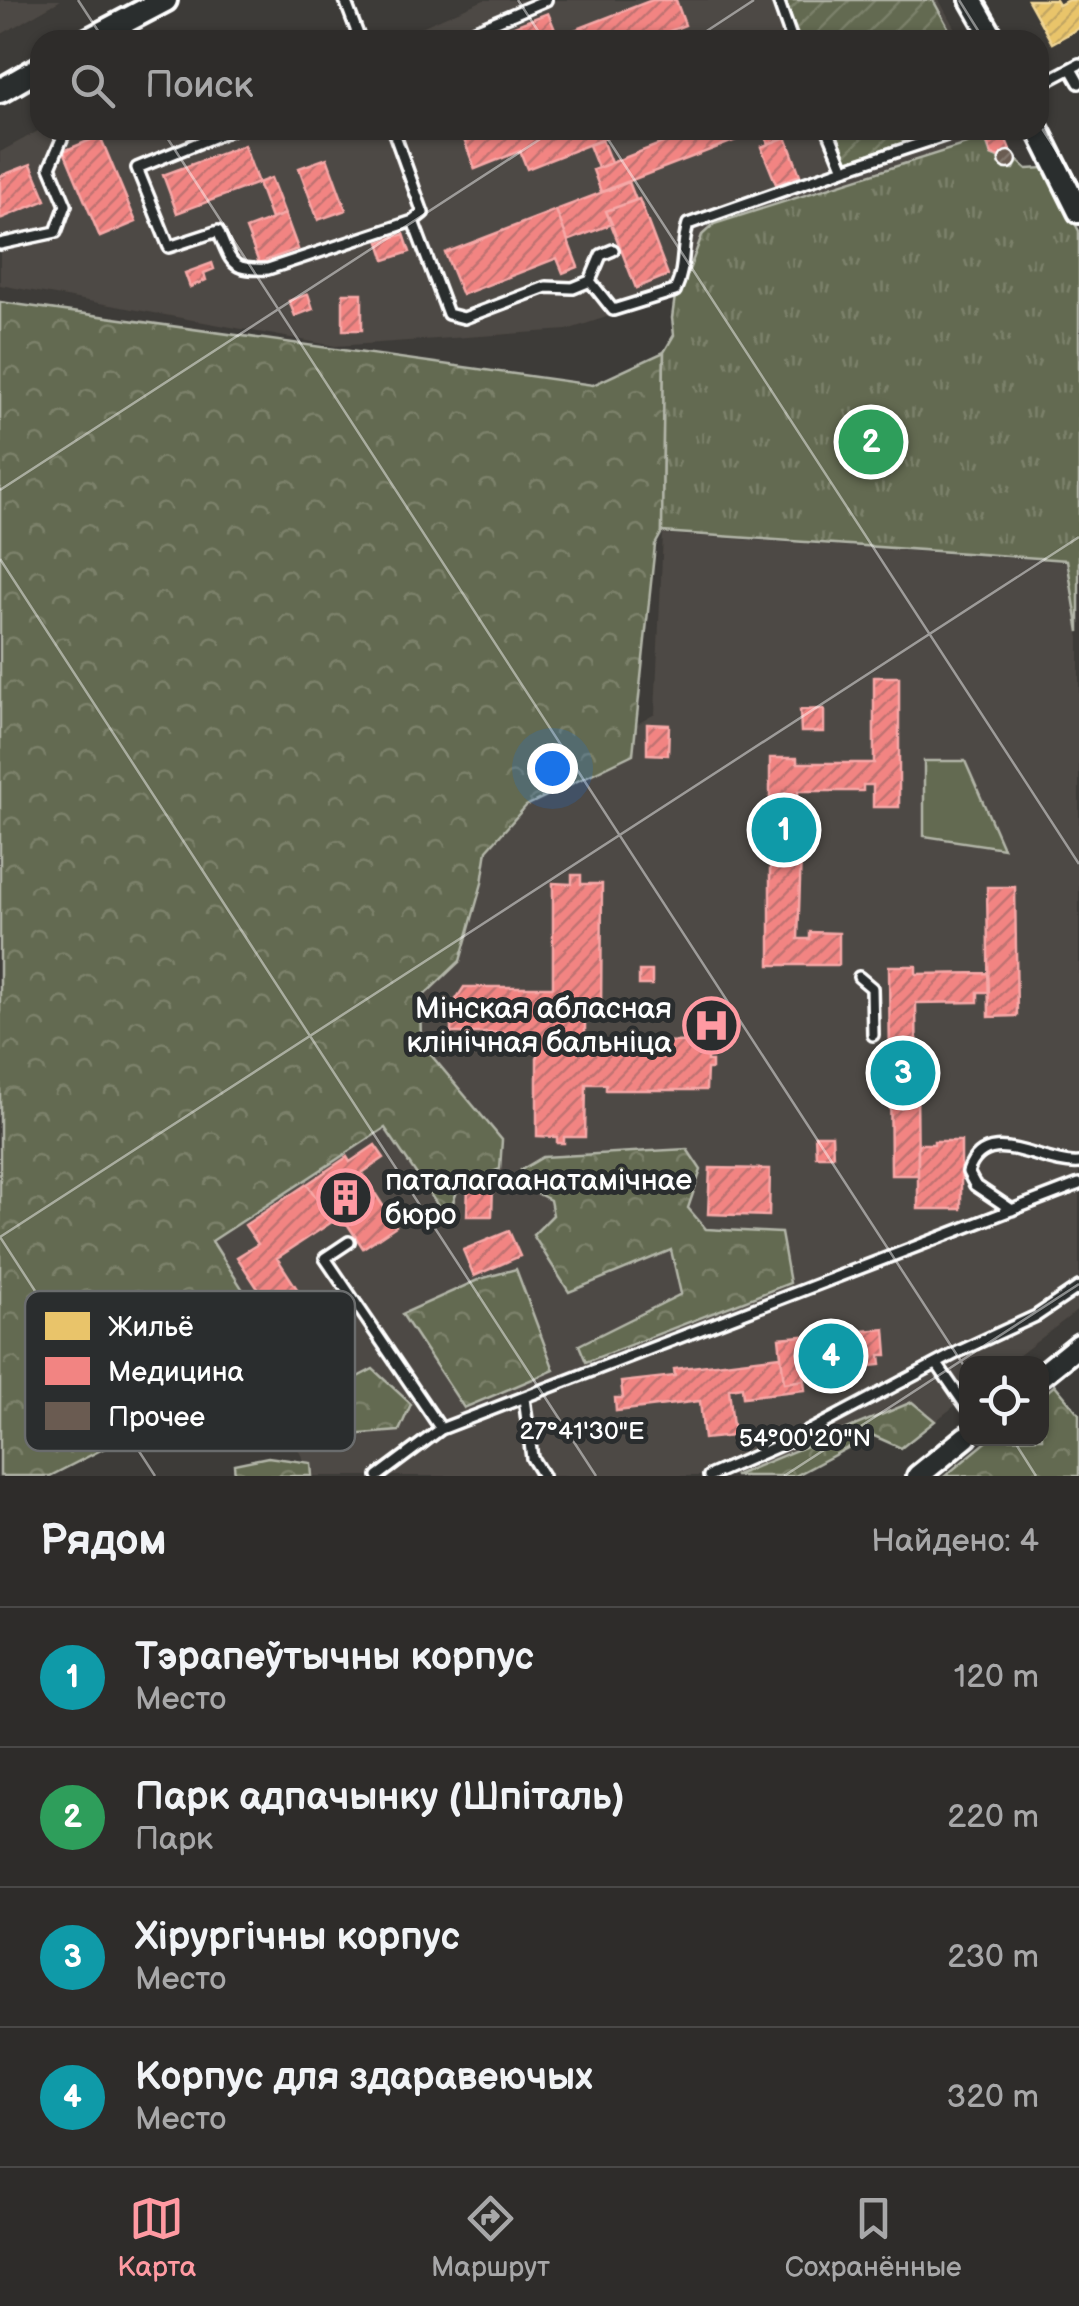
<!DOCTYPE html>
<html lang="ru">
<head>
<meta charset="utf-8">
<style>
  body { margin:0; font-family:"Balsamiq Sans",sans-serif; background:#363432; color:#f1f3f6 }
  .controls { position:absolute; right:30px; bottom:30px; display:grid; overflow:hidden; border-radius:20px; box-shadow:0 2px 8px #0004 }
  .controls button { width:90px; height:90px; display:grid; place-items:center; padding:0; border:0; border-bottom:2px solid #494847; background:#2e2c2a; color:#f1f3f6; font:50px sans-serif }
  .you { position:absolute; left:552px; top:768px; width:35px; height:35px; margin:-25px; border:8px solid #fff; border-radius:50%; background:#1a73e8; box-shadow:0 0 0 15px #1a73e833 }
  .badge { display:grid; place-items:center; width:65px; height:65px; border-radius:50%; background:#ff9aa2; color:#fff; font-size:32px; font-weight:700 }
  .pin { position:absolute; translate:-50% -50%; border:5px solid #fff; box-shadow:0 2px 10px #0006 }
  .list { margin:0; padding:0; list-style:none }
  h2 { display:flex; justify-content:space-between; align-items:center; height:130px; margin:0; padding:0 40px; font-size:42px }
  h2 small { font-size:32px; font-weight:400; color:#a7a7a8 }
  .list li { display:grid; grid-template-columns:65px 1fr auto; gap:30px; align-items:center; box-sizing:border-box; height:140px; padding:0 40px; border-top:2px solid #494847 }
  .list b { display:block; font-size:38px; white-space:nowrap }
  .list p { margin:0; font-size:32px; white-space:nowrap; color:#a7a7a8 }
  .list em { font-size:32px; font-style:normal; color:#a7a7a8 }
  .icon { flex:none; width:55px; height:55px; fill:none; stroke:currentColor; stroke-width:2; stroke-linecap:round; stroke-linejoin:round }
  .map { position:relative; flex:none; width:1079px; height:1476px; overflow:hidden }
  .search { position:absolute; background:#2e2c2a; box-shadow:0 2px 8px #0004; left:30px; right:30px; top:30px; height:110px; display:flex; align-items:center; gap:25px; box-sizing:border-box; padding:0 35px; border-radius:30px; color:#a7a7a8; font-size:38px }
  .sheet { height:690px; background:#2e2c2a }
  nav { display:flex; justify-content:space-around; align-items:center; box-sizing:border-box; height:140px; border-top:2px solid #494847; background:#2e2c2a; font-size:28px; color:#a7a7a8 }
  nav a { display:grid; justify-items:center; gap:5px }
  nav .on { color:#ff9aa2 }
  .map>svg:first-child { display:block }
  .built { fill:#4e4944 }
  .grass { fill:#646b51; stroke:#b2b5a8; stroke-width:2.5 }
  .forest { fill:url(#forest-crowns); stroke:#b2b5a8; stroke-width:2.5 }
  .park { fill:url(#park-tufts); stroke:#b2b5a8; stroke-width:2.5 }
  .garden { fill:url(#garden-furrows); stroke:#b2b5a8; stroke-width:2.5 }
  .homes { fill:url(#homes-hatch); stroke:#f0d697; stroke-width:2.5 }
  .health { fill:url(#health-hatch); stroke:#f6a9a8; stroke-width:2.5 }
  .building { fill:url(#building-hatch); stroke:#fff; stroke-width:2.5 }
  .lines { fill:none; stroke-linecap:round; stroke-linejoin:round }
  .service-casing { stroke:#fff; stroke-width:16 }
  .tertiary-casing { stroke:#fff; stroke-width:28 }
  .secondary-casing { stroke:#fff; stroke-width:30 }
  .service { stroke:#2a2d2e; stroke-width:9 }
  .tertiary { stroke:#2a2d2e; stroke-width:20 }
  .secondary { stroke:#2a2d2e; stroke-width:22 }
  .ticks { fill:none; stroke:#fff; stroke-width:2.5; stroke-opacity:0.45 }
  .labels { text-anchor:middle; stroke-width:10; stroke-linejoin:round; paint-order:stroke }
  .poi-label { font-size:30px; fill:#fff; stroke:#2a2d2e; text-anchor:end }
  .key { fill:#2a2d2e; stroke:#6a6c6d; stroke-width:2.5 }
  .key-label { font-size:28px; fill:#fff }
  .ticks-label { font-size:25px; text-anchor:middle; fill:#fff; stroke:#2a2d2e; stroke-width:10; stroke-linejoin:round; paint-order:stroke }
</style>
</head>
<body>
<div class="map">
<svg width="1079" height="1476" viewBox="0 0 1079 1476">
  <defs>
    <pattern id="forest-crowns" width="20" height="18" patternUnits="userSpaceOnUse" patternTransform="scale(2.5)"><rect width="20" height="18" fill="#646b51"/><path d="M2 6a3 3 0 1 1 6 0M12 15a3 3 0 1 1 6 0" fill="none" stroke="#7b816b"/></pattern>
    <pattern id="park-tufts" width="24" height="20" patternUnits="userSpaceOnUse" patternTransform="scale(2.5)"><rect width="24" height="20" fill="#646b51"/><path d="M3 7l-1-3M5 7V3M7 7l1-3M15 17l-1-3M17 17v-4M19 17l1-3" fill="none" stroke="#7b816b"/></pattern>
    <pattern id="garden-furrows" width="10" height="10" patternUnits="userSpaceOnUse" patternTransform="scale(2.5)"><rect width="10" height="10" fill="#646b51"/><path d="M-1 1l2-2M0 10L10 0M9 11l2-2" fill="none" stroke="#7b816b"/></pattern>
    <pattern id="homes-hatch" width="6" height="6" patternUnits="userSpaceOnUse" patternTransform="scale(2.5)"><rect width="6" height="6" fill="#e9c46a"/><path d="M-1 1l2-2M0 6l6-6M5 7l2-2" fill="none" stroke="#c2a662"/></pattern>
    <pattern id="health-hatch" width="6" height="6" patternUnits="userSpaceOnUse" patternTransform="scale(2.5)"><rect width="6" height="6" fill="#f28482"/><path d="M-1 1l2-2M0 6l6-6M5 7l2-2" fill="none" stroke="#c07372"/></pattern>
    <pattern id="building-hatch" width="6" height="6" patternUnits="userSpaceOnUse" patternTransform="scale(2.5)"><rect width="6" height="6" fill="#6a5b51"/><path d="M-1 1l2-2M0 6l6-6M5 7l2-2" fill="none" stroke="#80746b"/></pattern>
  </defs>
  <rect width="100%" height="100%" fill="#3d3b38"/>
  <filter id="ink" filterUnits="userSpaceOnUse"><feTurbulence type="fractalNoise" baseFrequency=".01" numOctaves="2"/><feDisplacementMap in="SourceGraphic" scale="20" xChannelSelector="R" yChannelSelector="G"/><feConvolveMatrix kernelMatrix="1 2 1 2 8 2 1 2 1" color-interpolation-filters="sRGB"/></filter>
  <g filter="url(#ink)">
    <path class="built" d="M0 0H61L0 35Z
      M484 0H939L961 40H391Z
      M40 130H120L135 137 154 130H991L993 134 738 221 695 288 567 330 335 346 0 285V152Z
      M663 534 1066 562 1079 638V1309L1009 1363 966 1364V1397L901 1448 872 1436 795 1476H311L199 1241 487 809 655 714Z"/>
    <path class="grass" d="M965 761 1003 848 924 836V761Z"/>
    <path class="forest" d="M0 302 593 385 664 352 662 532 655 545 633 754 526 806 487 850 482 883 460 961 420 999 421 1043 502 1140 500 1169 459 1186 447 1219 385 1128 212 1241 283 1353 277 1358 307 1403 373 1369 411 1404 399 1431 298 1439 148 1426 50 1476H0Z
      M687 1149 701 1170 688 1208 706 1229 781 1233 790 1283 586 1362 579 1345 681 1294 671 1250 569 1292 533 1235 553 1215 550 1200 535 1192 521 1170 543 1157Z
      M516 1269 554 1370 464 1408 402 1314 480 1279Z
      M1055 1385 1079 1414V1476H945L990 1439 1042 1438V1396Z
      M912 1402 935 1421 901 1448 872 1435 795 1476H734Z
      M268 1457 311 1463 312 1476H235L234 1464Z"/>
    <path class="park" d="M985 138 991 155 998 158 999 164 1005 169H1014L1018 161 1027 169 1045 168 1079 231V632L1067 560 662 532 664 352 674 335 672 318 675 296 688 273 702 235 714 224Z"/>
    <path class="garden" d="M784 0H933L955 40H800Z
      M835 130H943L846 161Z"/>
    <path class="homes" d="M1028 0H1056L1059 5 1068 0H1079V28L1052 43Z"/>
    <path class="health" d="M652 0H676L685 25 647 40H549Z
      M548 13 558 37 549 40H478Z
      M481 130H620L621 132 527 169 520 151 475 169 463 137Z
      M696 130H762L601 192 593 170Z
      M763 130H778L781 139 768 144Z
      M1002 130 1011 152H1004L1000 157 992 155 985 137Z
      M100 136 136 222 100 237 64 151Z
      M786 137 800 175 776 184 761 147Z
      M602 140 611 163 598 168 589 145Z
      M244 145 258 183 177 213 163 175Z
      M327 158 346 210 318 220 299 168Z
      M31 164 46 200 0 219V176Z
      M271 178 285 214 271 219 258 183Z
      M629 182 636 200 606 211 612 224 568 241 556 210Z
      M639 199 668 275 636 288 606 211Z
      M556 210 578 267 563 273 557 258 462 295 445 253Z
      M285 214 298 249 259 263 246 229Z
      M404 234 410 252 385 260 379 242Z
      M212 263 214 269 204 273 206 280 190 287 185 273Z
      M343 293H362V330H343Z
      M308 294 313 309 295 316 289 301Z
      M874 677H899V807H873V785H863V791H798V852H801L798 939H810V932L839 933V965H770V758H797V763H874Z
      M824 709V732H801L800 710Z
      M647 724 669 725 668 755 647 754Z
      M572 875H581V884H602L601 1014 585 1013V1041L707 1042V1061H712V1069H707L706 1090H606V1084H586L585 1137H564V1143H557V1137L537 1136V1033H451V1007L464 987H553V883L572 884Z
      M987 887H1015L1017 1016 989 1017Z
      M889 966H916V974L988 973 989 992H978V1002L916 1003 918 1175H891Z
      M639 971H652V985H639Z
      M815 1135H832L833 1156H816Z
      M934 1141H961V1209H918V1144H934Z
      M375 1145 384 1158 362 1173 396 1226 363 1248 338 1210 328 1216 307 1184 347 1157 350 1162Z
      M710 1168 770 1169 769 1216 708 1214Z
      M307 1184 332 1222 277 1258 314 1315 287 1333 237 1257 258 1244 245 1225Z
      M468 1185 493 1186 492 1216H467Z
      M509 1231 520 1256 474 1276 463 1250Z
      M885 1329 887 1355H880L881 1365 803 1373 804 1380 784 1383 779 1338Z
      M781 1356 784 1383 804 1380 805 1390 743 1397 742 1387 729 1389 734 1436 704 1439 700 1401 616 1411 615 1398H623L621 1382 675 1376 674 1369Z"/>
    <path class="building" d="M999 160a9 9 0 1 1 18 0a9 9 0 1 1-18 0Z"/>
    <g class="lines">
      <defs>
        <path id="service" d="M345 0 360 40
          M778 0 792 40
          M452 40 546 0
          M1071 69 1079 83
          M1039 85 1079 64
          M230 130 137 168 169 247 218 231C232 263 230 271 268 269L413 221 423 213 393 130
          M828 130 844 169 962 130
          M413 221 448 314 464 318 546 287 573 288 590 281 601 255 613 250
          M0 244 56 232 66 205 50 167 64 134 70 130
          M590 281 613 310 675 291C686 268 681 247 688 224L844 169
          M859 977 872 988 873 1035
          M1012 1210 975 1185 968 1172C985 1121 1042 1166 1079 1163
          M349 1242 325 1258 441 1429
          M937 1364 966 1406
          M524 1398 532 1458 543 1476
          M378 1476 441 1429 1079 1184
          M709 1476 794 1439 960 1351 1036 1316 1079 1287"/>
        <path id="tertiary" d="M971 0 994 40
          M1038 130 1079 212
          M1042 1375 1079 1345
          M918 1476 966 1437"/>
        <path id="secondary" d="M89 40 165 0
          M0 91 40 68"/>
      </defs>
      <use href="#service" class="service-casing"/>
      <use href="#tertiary" class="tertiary-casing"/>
      <use href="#secondary" class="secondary-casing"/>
      <use href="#service" class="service"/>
      <use href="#tertiary" class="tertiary"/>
      <use href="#secondary" class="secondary"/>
    </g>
  </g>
  <path class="ticks" d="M78 0 104 40M518 0 544 40M959 0 984 40M693 40 754 0M1039 124 1079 186M162 130 966 1369M602 130 1079 864M0 490 554 130M0 559 596 1476M0 1237 155 1476M0 1237 1079 537M1012 1438 1036 1476M784 1476 1079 1284"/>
  <defs>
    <symbol id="hospital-ring" viewBox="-11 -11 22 22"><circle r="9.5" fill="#2a2d2e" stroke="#ff9aa2" stroke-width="1.5"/><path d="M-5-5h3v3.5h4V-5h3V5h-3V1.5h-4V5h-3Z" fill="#ff9aa2"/></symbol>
    <symbol id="building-ring" viewBox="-11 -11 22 22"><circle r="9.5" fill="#2a2d2e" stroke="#ff9aa2" stroke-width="1.5"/><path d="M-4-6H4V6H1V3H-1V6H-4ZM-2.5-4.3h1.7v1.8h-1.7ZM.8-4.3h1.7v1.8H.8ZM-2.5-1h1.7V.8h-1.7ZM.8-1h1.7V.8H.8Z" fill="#ff9aa2"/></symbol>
  </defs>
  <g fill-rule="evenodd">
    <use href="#hospital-ring" x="680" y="994" width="63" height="63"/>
    <use href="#building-ring" x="314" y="1166" width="63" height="63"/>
  </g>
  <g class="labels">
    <g class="poi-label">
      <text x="672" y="1018">Мінская абласная<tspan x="672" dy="34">клінічная бальніца</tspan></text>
      <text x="385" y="1190" text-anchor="start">паталагаанатамічнае<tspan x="385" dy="34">бюро</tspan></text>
    </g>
  </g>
  <rect x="25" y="1291" width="330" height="160" rx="15" class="key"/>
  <rect x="45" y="1312" width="45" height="28" fill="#e9c46a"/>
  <rect x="45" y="1357" width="45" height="28" fill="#f28482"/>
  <rect x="45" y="1402" width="45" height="28" fill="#6a5b51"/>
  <g class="key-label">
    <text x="108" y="1336">Жильё</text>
    <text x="108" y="1381">Медицина</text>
    <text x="108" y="1426">Прочее</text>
  </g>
  <g class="ticks-label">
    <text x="582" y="1439">27°41'30"E</text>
    <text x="805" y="1446">54°00'20"N</text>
  </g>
</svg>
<div class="controls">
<button><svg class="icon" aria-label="locate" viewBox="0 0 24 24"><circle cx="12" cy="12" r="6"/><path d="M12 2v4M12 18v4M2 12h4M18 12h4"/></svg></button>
</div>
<div class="you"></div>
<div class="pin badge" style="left:784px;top:830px;background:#0f9aa8">1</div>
<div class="pin badge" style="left:871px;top:442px;background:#2e9e5b">2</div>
<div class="pin badge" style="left:903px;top:1073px;background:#0f9aa8">3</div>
<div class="pin badge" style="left:831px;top:1356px;background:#0f9aa8">4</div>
<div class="search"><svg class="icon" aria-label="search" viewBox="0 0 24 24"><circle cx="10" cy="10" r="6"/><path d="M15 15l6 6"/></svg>Поиск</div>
</div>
<section class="sheet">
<h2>Рядом<small>Найдено: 4</small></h2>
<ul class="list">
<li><span class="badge" style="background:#0f9aa8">1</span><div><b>Тэрапеўтычны корпус</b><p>Место</p></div><em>120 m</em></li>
<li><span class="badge" style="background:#2e9e5b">2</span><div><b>Парк адпачынку (Шпіталь)</b><p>Парк</p></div><em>220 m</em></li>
<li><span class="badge" style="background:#0f9aa8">3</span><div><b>Хірургічны корпус</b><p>Место</p></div><em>230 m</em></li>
<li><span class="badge" style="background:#0f9aa8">4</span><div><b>Корпус для здаравеючых</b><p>Место</p></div><em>320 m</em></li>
</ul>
</section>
<nav>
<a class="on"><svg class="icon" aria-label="map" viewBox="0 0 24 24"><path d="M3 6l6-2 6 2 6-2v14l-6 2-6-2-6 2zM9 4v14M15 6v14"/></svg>Карта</a>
<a><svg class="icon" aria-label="directions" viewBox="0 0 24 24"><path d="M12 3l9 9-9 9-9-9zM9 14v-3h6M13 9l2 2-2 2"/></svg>Маршрут</a>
<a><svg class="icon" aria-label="saved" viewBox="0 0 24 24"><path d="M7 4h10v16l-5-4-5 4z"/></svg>Сохранённые</a>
</nav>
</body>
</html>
